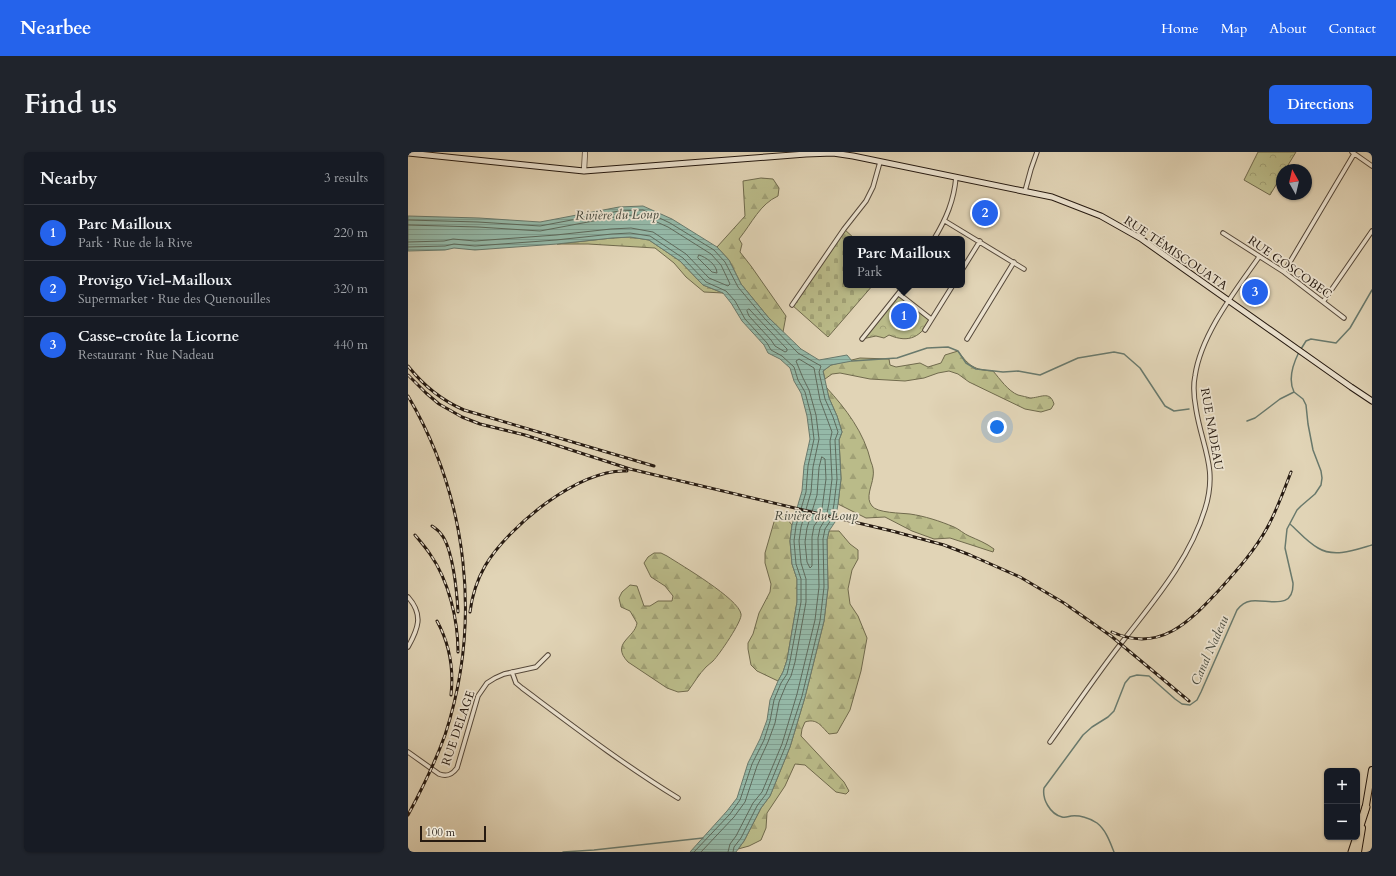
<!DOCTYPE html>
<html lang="en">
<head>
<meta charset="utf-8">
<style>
  body { margin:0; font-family:Cardo,serif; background:#20242c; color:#f1f3f6 }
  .controls { position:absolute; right:12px; bottom:12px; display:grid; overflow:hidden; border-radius:6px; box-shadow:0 1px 3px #0004 }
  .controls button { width:36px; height:36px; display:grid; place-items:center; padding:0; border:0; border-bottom:1px solid #363941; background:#171b24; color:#f1f3f6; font:20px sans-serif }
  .compass { position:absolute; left:868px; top:12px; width:36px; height:36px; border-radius:50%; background:#171b24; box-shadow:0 1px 3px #0004; rotate:352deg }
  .scale { position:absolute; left:12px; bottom:10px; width:66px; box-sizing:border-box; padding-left:4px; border:2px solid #261a11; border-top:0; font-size:11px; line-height:14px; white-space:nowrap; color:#261a11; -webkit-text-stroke:3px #ece3d0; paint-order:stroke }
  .you { position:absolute; left:589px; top:275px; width:14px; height:14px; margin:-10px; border:3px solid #fff; border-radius:50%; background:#1a73e8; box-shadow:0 0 0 6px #1a73e833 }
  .badge { display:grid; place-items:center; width:26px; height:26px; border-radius:50%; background:#2563eb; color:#fff; font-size:13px; font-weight:700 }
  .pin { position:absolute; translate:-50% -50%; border:2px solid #fff; box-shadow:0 1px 4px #0006 }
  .popup { position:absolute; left:435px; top:84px; width:122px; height:52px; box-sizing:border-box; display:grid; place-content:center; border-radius:6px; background:#171b24; filter:drop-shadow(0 1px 3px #0005); font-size:13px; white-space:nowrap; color:#9ea1a6 }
  .popup b { font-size:15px; color:#f1f3f6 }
  .popup::after { content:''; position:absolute; left:50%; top:100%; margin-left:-8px; border:8px solid transparent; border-top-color:#171b24 }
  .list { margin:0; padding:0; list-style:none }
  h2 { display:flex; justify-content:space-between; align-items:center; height:52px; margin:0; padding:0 16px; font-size:17px }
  h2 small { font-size:13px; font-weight:400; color:#9ea1a6 }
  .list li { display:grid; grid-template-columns:26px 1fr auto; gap:12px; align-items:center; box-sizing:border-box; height:56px; padding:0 16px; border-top:1px solid #363941 }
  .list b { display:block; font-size:15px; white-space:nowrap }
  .list p { margin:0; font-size:13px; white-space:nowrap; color:#9ea1a6 }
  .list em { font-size:13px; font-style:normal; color:#9ea1a6 }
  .map { position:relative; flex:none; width:964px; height:700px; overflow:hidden; border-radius:6px }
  header { display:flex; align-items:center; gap:24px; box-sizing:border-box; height:56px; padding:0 20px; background:#2563eb; color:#fff }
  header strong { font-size:19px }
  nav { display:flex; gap:22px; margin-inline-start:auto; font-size:14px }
  .intro { display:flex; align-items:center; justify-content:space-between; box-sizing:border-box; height:96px; padding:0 24px }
  h1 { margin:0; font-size:28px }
  .button { padding:10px 18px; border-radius:6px; background:#2563eb; color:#fff; font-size:14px; font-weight:700 }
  main { display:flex; gap:24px; padding:0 24px }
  aside { flex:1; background:#171b24; border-radius:6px; box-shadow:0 1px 3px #0004 }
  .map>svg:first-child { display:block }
  .forest { fill:url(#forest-firs); stroke:#706a4d }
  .cemetery { fill:url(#cemetery-stones); stroke:#706a4d }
  .park { fill:url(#park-crowns); stroke:#706a4d }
  .water { fill:url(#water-rules); stroke:#69796c }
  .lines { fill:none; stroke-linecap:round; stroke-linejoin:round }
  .shore { stroke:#5e6a5c; stroke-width:1 }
  .stream { stroke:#69796c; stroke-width:1.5 }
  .minor-casing { stroke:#55483a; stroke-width:5.5 }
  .tertiary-casing { stroke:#55483a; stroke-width:6 }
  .secondary-casing { stroke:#261a11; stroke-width:7 }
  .trunk-casing { stroke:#261a11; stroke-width:8 }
  .motorway-casing { stroke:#261a11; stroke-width:9 }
  .minor { stroke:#ece3d0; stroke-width:3.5 }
  .tertiary { stroke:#ece3d0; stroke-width:4.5 }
  .secondary { stroke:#ece3d0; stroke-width:5 }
  .trunk { stroke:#e1d4b6; stroke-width:6 }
  .motorway { stroke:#e1d4b6; stroke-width:7 }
  .rail-casing { stroke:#261a11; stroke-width:3 }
  .rail { stroke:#ece3d0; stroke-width:1.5; stroke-dasharray:4.5; stroke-linecap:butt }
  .labels { text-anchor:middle; stroke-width:3.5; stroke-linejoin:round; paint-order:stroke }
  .street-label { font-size:12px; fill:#261a11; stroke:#ece3d0 }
  .water-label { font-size:13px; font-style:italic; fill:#474a3e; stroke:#ece3d0 }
</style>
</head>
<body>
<header>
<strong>Nearbee</strong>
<nav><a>Home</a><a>Map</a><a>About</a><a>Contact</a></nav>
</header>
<div class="intro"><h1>Find us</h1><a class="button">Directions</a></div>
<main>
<aside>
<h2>Nearby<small>3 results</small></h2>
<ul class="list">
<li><span class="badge">1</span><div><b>Parc Mailloux</b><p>Park · Rue de la Rive</p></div><em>220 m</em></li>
<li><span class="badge">2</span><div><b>Provigo Viel-Mailloux</b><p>Supermarket · Rue des Quenouilles</p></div><em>320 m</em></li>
<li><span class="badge">3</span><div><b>Casse-croûte la Licorne</b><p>Restaurant · Rue Nadeau</p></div><em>440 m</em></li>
</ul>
</aside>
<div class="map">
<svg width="964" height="700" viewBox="0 0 964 700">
  <defs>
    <pattern id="forest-firs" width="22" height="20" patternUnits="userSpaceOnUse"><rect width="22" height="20" fill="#babb89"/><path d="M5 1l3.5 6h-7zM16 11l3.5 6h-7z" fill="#a0a075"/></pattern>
    <pattern id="cemetery-stones" width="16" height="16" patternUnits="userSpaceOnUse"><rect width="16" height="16" fill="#babb89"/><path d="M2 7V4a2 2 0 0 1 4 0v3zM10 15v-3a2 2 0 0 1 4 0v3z" fill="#a0a075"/></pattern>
    <pattern id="park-crowns" width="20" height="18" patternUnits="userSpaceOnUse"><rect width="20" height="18" fill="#babb89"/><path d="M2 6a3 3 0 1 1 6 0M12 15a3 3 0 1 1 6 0" fill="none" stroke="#a0a075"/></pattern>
    <pattern id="water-rules" width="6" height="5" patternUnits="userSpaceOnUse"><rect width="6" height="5" fill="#95b9a8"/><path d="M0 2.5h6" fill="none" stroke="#809e90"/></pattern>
  </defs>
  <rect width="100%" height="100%" fill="#e1d4b6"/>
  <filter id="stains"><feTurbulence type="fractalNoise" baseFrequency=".005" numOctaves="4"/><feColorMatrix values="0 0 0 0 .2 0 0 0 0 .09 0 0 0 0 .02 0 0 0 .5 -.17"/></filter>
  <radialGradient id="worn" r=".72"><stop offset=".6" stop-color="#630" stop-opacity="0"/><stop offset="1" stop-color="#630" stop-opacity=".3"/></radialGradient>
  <path class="forest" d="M353 26 365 27 371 36 370 44C352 52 344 71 331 87L334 92 332 100 343 114 378 164 375 180 360 165 333 132 321 108 309 95 337 64 335 29Z
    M222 85 241 88 272 109 295 133 315 141 296 140 278 125 266 111 247 96 180 92H149L204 86Z
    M550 199C561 214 566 218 585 219 592 227 600 239 610 243 614 244 619 245 622 246 632 246 642 238 646 252L643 257 633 260 617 257 561 230 550 222 541 219 530 221 516 226 497 229 462 227 432 221 424 222 417 227 415 219 423 213 452 206 481 207 482 213 488 215 512 211 520 215 533 211 537 203Z
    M418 235C438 257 456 280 463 310 465 314 466 320 465 325 464 334 457 346 464 354 469 361 493 361 502 362 516 364 532 369 546 375 551 377 556 382 561 384 570 388 578 391 586 397L585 400 542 386 526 387 504 379 477 365 458 366 430 352 433 327 431 288 434 280 429 264 421 246Z
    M370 360 375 362 384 373 382 389 384 412 389 427V450L379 508 375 520 370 529 349 519 343 513 340 497V491L345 482 351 461 362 440 363 432 357 411V401L366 370Z
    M421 379H431L442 392 450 398V407L444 418 440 437 442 452 450 464 459 486 453 519 442 558 429 581 421 582C413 574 409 566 397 570L394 577 393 584 436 630 441 639 438 642 428 640 397 613 387 612 377 634 359 661 358 676 353 688 341 694 330 697 336 689 353 656 362 644 382 595 397 545 416 469 420 436 419 388Z
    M246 401H253L259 404C273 413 331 447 333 462 335 468 311 503 305 509 303 511 300 513 298 515 291 522 286 531 280 539L270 540 259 536 220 510C202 491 227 486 229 471L222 459 213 455 211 446 214 440 222 433 229 434 236 454H242L250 449H264L265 444 257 434 243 425 236 411 240 405Z"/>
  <path class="cemetery" d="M436 77 447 87H438V133H465L420 185 384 153Z"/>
  <path class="park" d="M850 0H888L877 18H874V23L862 43 836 28Z
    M491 142 523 167C513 184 502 192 481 183L476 186 468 184 454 187Z"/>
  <path class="water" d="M235 54 264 67 309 95 321 108 333 132 360 165 393 197 411 208 439 203 444 209 423 213 415 219 421 246 429 264 434 280 431 288 433 327 430 352 427 370 421 379 419 388 420 436 416 469 397 545 382 595 362 644 353 656 336 689 328 700H282L319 659 329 646 340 611 352 587 359 568 362 548 370 529 375 520 379 508 389 450V427L384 412 382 389 384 373 394 339 396 314 402 287 399 264 393 241 386 229 382 216 372 207 360 201 356 193 334 169 323 151 315 141 295 133 272 109 241 88 222 85 204 86 149 92 67 98 46 96 37 98 0 99V64L71 66 132 70 211 55Z"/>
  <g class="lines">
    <path class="shore" d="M0 68 70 70 132 74 211 59 235 58 262 71 306 98 317 110 330 135 357 167 390 201 413 214 411 220 417 247 425 265 430 280 427 288 429 327 426 352 423 368 417 377 415 387 416 435 412 469 394 544 378 593 358 642 349 654 333 686 326 695 325 700
      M0 73 70 75 132 79 212 64 233 63 260 75 303 102 313 113 322 132 320 134 301 126 278 102 245 80 223 76 203 77 148 83 67 89 45 87 36 89 0 90
      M0 95 37 94 46 92 67 94 148 88 204 82 222 81 242 84 275 106 298 130 318 139 327 149 337 167 359 191 363 198 374 204 386 215 390 228 397 240 403 263 406 287 400 314 398 340 388 374 386 389 388 412 393 427V450L382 509 379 522 373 531 366 548 362 569 356 588 344 612 332 648 322 662 286 700
      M291 103C298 105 309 113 309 121L304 120 290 106Z
      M341 157 379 197V199L377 200 367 194 363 188 341 164 339 159Z
      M414 305 417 307 418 327 413 364 406 374 404 385V414L402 416 399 410 397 390 399 376 409 343 411 316Z
      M293 700 326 665 337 650 349 614 360 590 367 571 371 550 378 533 383 524 387 510 398 450V427L393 411 391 389 393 375 403 340 405 315 411 287 408 263 401 238 395 226 388 209 391 207 406 216 412 248 424 280 422 289 424 327 421 351 418 366 412 376 410 386 411 435 407 468 389 542 374 592 354 640 345 651 328 684 322 692 320 700"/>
    <path class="stream" d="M893 197 898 189 903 187 928 191 942 176 964 138
      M444 209 489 206 519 196 540 195 550 199 558 211 568 217 595 220 610 219 632 223 670 206 706 200 716 202 732 216 757 254 766 259 781 257
      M886 240C880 228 885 212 891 200
      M839 269 847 266 872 247 886 240
      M882 372C891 380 899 390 910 396 926 406 947 398 964 393
      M155 700 186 698 295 686
      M706 700C702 690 698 678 689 671 682 666 671 663 663 664 659 665 657 666 654 665 642 662 634 647 636 636L675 583 684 575 700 565 706 559 717 531 722 525 729 523 741 524 767 547 774 552 782 553 789 548 793 540 829 458C832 454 837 450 843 449 860 447 886 459 885 431L877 396 879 377 889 358 893 354 907 342 913 333 914 326 913 319 905 298 900 272 898 253 895 247 886 240"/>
    <defs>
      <path id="minor" d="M944 0 964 14
        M617 39 623 17 629 0
        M537 69 616 117
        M815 81 876 120 936 166
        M526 87C538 67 546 49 548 25
        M554 118 572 89
        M876 120 946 2
        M491 142 523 167
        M915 150 964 79
        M384 153 436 77 458 49 465 35 472 10
        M517 178 545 133
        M454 187 497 133
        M559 187 606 110
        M0 445C16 463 10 477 0 495
        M104 520 108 531 114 536C165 574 216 613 270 646
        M642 590C667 555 691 519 718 485 749 445 782 406 797 357 810 316 794 295 788 257 786 246 785 234 787 224 793 182 828 138 851 105
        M0 600 31 622C39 625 44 623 49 616L70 544 79 531 87 526 96 522 128 515 140 503"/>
      <path id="tertiary" d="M176 19 177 0"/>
      <path id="secondary" d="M0 1 176 19 398 2 425 1 445 4 644 45 693 64 732 86 943 235 964 249"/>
      <path id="trunk" d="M957 659 964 618
        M950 700 954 676"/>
      <path id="motorway" d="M949 683 958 655
        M944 700 949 685"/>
    </defs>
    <use href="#minor" class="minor-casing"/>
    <use href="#tertiary" class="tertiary-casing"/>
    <use href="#secondary" class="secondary-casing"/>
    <use href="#trunk" class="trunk-casing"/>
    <use href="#motorway" class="motorway-casing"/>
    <use href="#minor" class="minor"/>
    <use href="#tertiary" class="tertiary"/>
    <use href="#secondary" class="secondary"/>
    <use href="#trunk" class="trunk"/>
    <use href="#motorway" class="motorway"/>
    <defs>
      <path id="rail" d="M0 214C15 233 33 248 56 258L246 314
        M0 223 18 241 31 252 54 265 72 272 117 283 222 317 484 379 536 393 562 403 612 425 656 451 703 484 781 549
        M0 244C60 346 74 470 37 583 27 611 14 637 0 663
        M24 374C27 376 31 379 33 382 45 396 49 441 50 460
        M7 383C12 389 18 396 22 402 41 429 50 468 50 500
        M62 460C64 444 69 428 77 414 100 375 171 316 219 319
        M29 469C42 493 46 516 43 543
        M704 480C753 502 783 468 813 436 830 417 847 398 859 376 869 358 876 338 883 320"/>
    </defs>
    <use href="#rail" class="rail-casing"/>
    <use href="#rail" class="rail"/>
  </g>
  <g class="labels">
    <g class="street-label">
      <text transform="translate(768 101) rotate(34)" y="4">RUE TÉMISCOUATA</text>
      <text transform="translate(882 115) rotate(35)" y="4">RUE GOSCOBEC</text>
      <text transform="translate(804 277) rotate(80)" y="4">RUE NADEAU</text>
      <text transform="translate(50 576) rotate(-71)" y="4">RUE DELAGE</text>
    </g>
    <g class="water-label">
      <text transform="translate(209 62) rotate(-1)" y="5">Rivière du Loup</text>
      <text x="408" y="368">Rivière du Loup</text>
      <text transform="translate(801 498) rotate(-66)" y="5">Canal Nadeau</text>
    </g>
  </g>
  <rect width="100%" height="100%" filter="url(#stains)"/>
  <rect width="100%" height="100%" fill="url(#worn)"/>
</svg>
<div class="controls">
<button>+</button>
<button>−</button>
</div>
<svg class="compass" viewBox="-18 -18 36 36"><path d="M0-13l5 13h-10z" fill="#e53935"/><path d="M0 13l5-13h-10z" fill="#9ea1a6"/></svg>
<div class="scale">100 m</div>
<div class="you"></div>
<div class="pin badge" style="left:496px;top:164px">1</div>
<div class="popup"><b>Parc Mailloux</b>Park</div>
<div class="pin badge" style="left:577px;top:61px">2</div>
<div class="pin badge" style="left:847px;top:140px">3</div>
</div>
</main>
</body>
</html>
